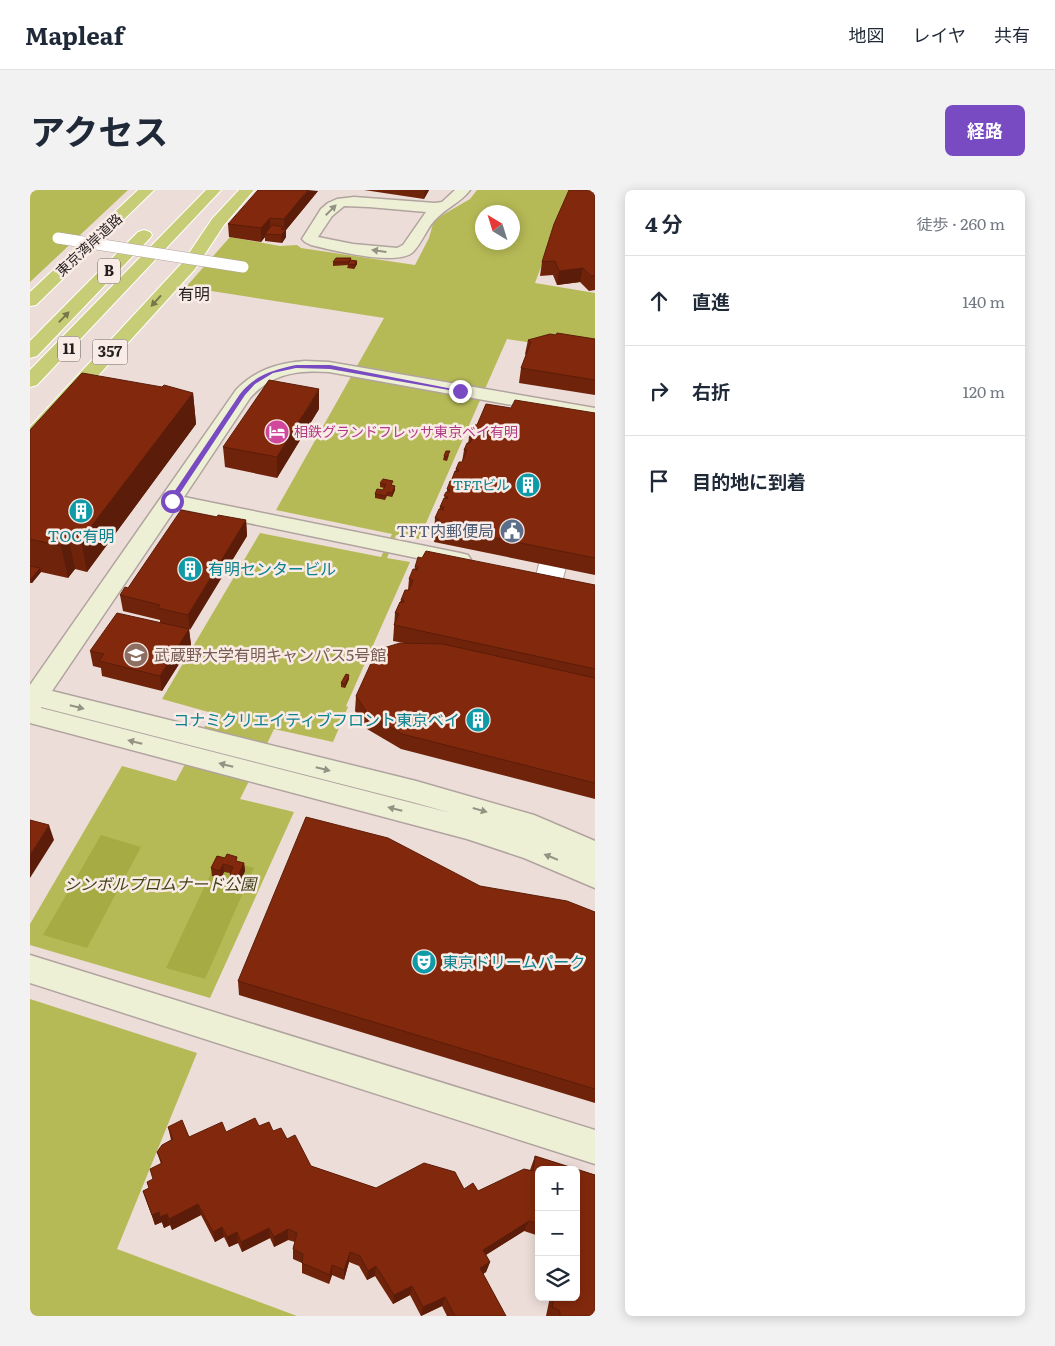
<!DOCTYPE html>
<html lang="ja">
<head>
<meta charset="utf-8">
<style>
  body { margin:0; font-family:Literata,"Noto Sans JP",serif; background:#f2f2f3; color:#1f2937 }
  .controls { position:absolute; right:15px; bottom:15px; display:grid; overflow:hidden; border-radius:8px; box-shadow:0 2px 12px #0003 }
  .controls button { width:45px; height:45px; display:grid; place-items:center; padding:0; border:0; border-bottom:1px solid #e0e1e3; background:#fff; color:#1f2937; font:25px sans-serif }
  .compass { position:absolute; left:445px; top:15px; width:45px; height:45px; border-radius:50%; background:#fff; box-shadow:0 2px 12px #0003; rotate:322deg }
  .stop { position:absolute; width:15px; height:15px; margin:-11px; border:4px solid #794bc3; border-radius:50%; background:#fff }
  .stop.end { background:#794bc3; border-color:#fff; box-shadow:0 1px 5px #0008 }
  .list { margin:0; padding:0; list-style:none }
  h2 { display:flex; justify-content:space-between; align-items:center; height:65px; margin:0; padding:0 20px; font-size:21px }
  h2 small { font-size:16px; font-weight:400; color:#747a83 }
  .list li { display:grid; grid-template-columns:32px 1fr auto; gap:15px; align-items:center; box-sizing:border-box; height:90px; padding:0 20px; border-top:1px solid #e0e1e3 }
  .list b { display:block; font-size:19px; white-space:nowrap }
  .list em { font-size:16px; font-style:normal; color:#747a83 }
  .icon { flex:none; width:28px; height:28px; fill:none; stroke:currentColor; stroke-width:2; stroke-linecap:round; stroke-linejoin:round }
  .map { position:relative; flex:none; width:565px; height:1126px; overflow:hidden; border-radius:8px }
  header { display:flex; align-items:center; gap:30px; box-sizing:border-box; height:70px; padding:0 25px; background:#fff; border-bottom:1px solid #e0e1e3 }
  header strong { font-size:24px }
  nav { display:flex; gap:28px; margin-inline-start:auto; font-size:18px }
  .intro { display:flex; align-items:center; justify-content:space-between; box-sizing:border-box; height:120px; padding:0 30px }
  h1 { margin:0; font-size:35px }
  .button { padding:12px 22px; border-radius:8px; background:#794bc3; color:#fff; font-size:18px; font-weight:700 }
  main { display:flex; gap:30px; padding:0 30px }
  aside { flex:1; background:#fff; border-radius:8px; box-shadow:0 2px 12px #0003 }
  .map>svg:first-child { display:block }
  .green { fill:#b6ba56; fill-rule:evenodd }
  .forest { fill:#a7ab43 }
  .lines { fill:none; stroke-linecap:round; stroke-linejoin:round }
  .street-casing { stroke:#b1a39f; stroke-width:2 }
  .secondary-casing { stroke:#b1a39f; stroke-width:3 }
  .highway-casing { stroke:#fff; stroke-width:2 }
  .street { fill:#fff; fill-rule:evenodd }
  .secondary { fill:#eef0d6; fill-rule:evenodd }
  .highway { fill:#c7cd76; fill-rule:evenodd }
  .street-bridge-casing { stroke:#b1a39f; stroke-width:12; stroke-linecap:butt }
  .street-bridge { stroke:#fff; stroke-width:11 }
  .wall { fill:#70230b }
  .shaded-wall { fill:#5b1d09 }
  .building { fill:#82290d; stroke:#5b1d09 }
  .oneway { fill:#949283 }
  .oneway2 { fill:#76764a }
  .route { fill:#794bc3 }
  .labels { text-anchor:middle; stroke-width:5; stroke-linejoin:round; paint-order:stroke }
  .far-street-label { font-size:14px; fill:#251f1e; stroke:#f9ebe5 }
  .far-hotel-label { font-size:14px; fill:#b23c85; stroke:#f9ebe5; text-anchor:start }
  .far-culture-label { font-size:14px; fill:#0d838f; stroke:#f9ebe5; text-anchor:end }
  .shield { fill:#f9ebe5; stroke:#655c5a; stroke-width:1 }
  .shield-label { font-size:15px; font-weight:bold; fill:#251f1e }
  .far-quarter-label { font-size:16px; fill:#251f1e; stroke:#f9ebe5 }
  .service-label { font-size:16px; fill:#4e5e75; stroke:#f9ebe5; text-anchor:end }
  .culture-label { font-size:16px; fill:#0d838f; stroke:#f9ebe5; text-anchor:start }
  .education-label { font-size:16px; fill:#785e54; stroke:#f9ebe5; text-anchor:start }
  .park-label { font-size:16px; font-style:italic; fill:#414318; stroke:#f9ebe5 }
</style>
</head>
<body>
<header>
<strong>Mapleaf</strong>
<nav><a>地図</a><a>レイヤ</a><a>共有</a></nav>
</header>
<div class="intro"><h1>アクセス</h1><a class="button">経路</a></div>
<main>
<div class="map">
<svg width="565" height="1126" viewBox="0 0 565 1126">
  <rect width="100%" height="100%" fill="#ecddd8"/>
  <path class="green" d="M0 0H98L0 92Z
    M447 0H540L505 93 565 103V162L477 149 389 349 366 345 357 368 380 372 316 516 318 517 303 552 244 539 229 571 361 605 494 643 227 575 210 609 264 622 180 808 0 755V734L92 576 146 591 163 559 88 537 39 525V523L165 555 182 523 132 509 230 343 351 367 362 344 246 320 354 128 156 97 200 47 250 56 267 55 271 58 385 75 399 48 404 30 440 9ZM452 22H482V52H452Z
    M0 809 167 863 87 1059 267 1126H0Z"/>
  <path class="forest" d="M71 645 111 657 57 758 13 745Z
    M188 668 224 678 175 789 136 778Z"/>
  <g class="lines">
    <defs>
      <path id="street" d="M517 369 534 373 536 377 529 403 527 407 521 408 504 405 502 401 509 374 511 370Z"/>
      <path id="secondary" d="M425 0H440C431 12 418 17 408 27 397 36 393 52 383 62 368 77 301 60 281 55L275 52 272 49 291 19 298 13 307 9 324 7 405 13 412 12ZM314 16 339 17 396 22 373 55 367 58 323 54 288 47 302 26Z
        M275 171 299 172 565 218V230L299 182C268 180 242 183 220 208L154 307 430 363 438 365 441 370 438 375 430 377 146 318 22 501 386 591 504 625 565 651V698L494 668 437 649 0 533V495L206 200C225 180 248 173 275 171ZM11 517 386 613 421 623 11 518Z
        M0 765 565 940V974L0 793Z"/>
      <path id="highway" d="M108 0H124L6 115 0 116V102Z
        M176 0H191L7 195 0 197V180Z
        M209 0H224L194 35 165 79 7 253 0 255V237L153 72 182 29Z
        M114 40 120 42 122 45 120 48 7 166 0 168V151L108 42Z"/>
    </defs>
    <use href="#street" class="street-casing"/>
    <use href="#secondary" class="secondary-casing"/>
    <use href="#highway" class="highway-casing"/>
    <use href="#street" class="street"/>
    <use href="#secondary" class="secondary"/>
    <use href="#highway" class="highway"/>
    <defs>
      <path id="street-bridge" d="M28 48 213 77"/>
    </defs>
    <use href="#street-bridge" class="street-bridge-casing"/>
    <use href="#street-bridge" class="street-bridge"/>
  </g>
  <path class="wall" d="M334 0H399L394 9Z
    M565 0V100L559 101 550 92 527 95 523 85 510 86 512 72Z
    M288 1 256 40V47L252 53 235 51V47L231 52 199 47 198 34Z
    M321 68V70L327 71V74L324 79 317 78 318 75 303 76V72Z
    M565 149V205L489 193 491 178 496 165 495 164 498 150Z
    M163 203 166 234 57 382 45 379 38 388 11 382 2 393H0V240Z
    M481 218 565 223V385L404 352 405 343H404L405 328 417 302V299L421 292 426 279 432 272 434 260 438 253 439 248 442 242 447 235Z
    M289 219 247 288 195 277 193 257Z
    M419 265 417 271 413 270 414 266Z
    M350 293 363 295 365 300 362 307 357 306 355 310 345 308V304L353 300 354 298 350 297Z
    M187 327 216 330 217 346 159 440 161 455 132 501 72 486 71 478 63 476 60 461 130 433V430L93 421 90 405 98 398Z
    M385 377 565 395V609L371 559 337 539 325 521 326 506 374 453 363 451 365 423 370 412 371 410 378 400 379 389 384 380Z
    M319 489 315 498 311 497V493Z
    M187 666 214 673 215 681 209 694 200 691V683L194 682 191 688 182 686 181 678Z
    M450 696 565 722V913L209 805 208 791Z
    M229 936 243 941 257 949 281 976 346 998 434 999 448 1001 500 980 505 966 565 985V1126H516L520 1107H546V980H509V1046L494 1041 456 1065 460 1072 456 1082 453 1084 476 1126H417L412 1116 391 1126 380 1105 363 1114 345 1086 337 1090 329 1076 319 1072 314 1090 302 1085 299 1094 272 1083V1073L263 1069V1059L265 1052 258 1050 244 1057 240 1048 212 1062 208 1053 199 1057 194 1047 185 1052 171 1025 142 1040 140 1035 134 1038 132 1032 125 1035 113 1001 119 998 131 974 127 962 141 950 138 937 159 947 196 942Z"/>
  <path class="shaded-wall" d="M278 0 288 1 256 40V47L252 53 251 39 253 37V43L254 42V29Z
    M395 0H399L394 9Z
    M240 28V41L235 44V47L231 52V38Z
    M327 71V74L324 79V75Z
    M553 78 550 92 527 95 529 81Z
    M289 199V219L247 288V267Z
    M163 203 166 234 57 382 51 350Z
    M365 296V300L362 307V303Z
    M216 330 217 346 160 440 158 425Z
    M38 347 45 379 38 388 31 356Z
    M10 378 11 382 2 393 1 389Z
    M159 439 161 455 132 501 130 486Z
    M319 485V489L315 498V494Z
    M19 635 24 650 0 688V665Z
    M214 673 215 681 209 694 208 686Z
    M193 674 194 682 191 688 190 681Z
    M168 1014 171 1025 142 1040 139 1029Z
    M129 1022 132 1032 125 1035 122 1025Z
    M137 1024 140 1035 134 1038 130 1027Z
    M499 1031 494 1041 449 1069 453 1060Z
    M192 1037 194 1047 185 1052 183 1042Z
    M239 1038 240 1048 212 1062 211 1052Z
    M258 1039V1050L244 1057V1047Z
    M207 1042 208 1053 199 1057 197 1047Z
    M320 1062 319 1072 314 1090V1080Z
    M460 1072 456 1082 447 1088 450 1078Z
    M302 1075V1085L299 1094 300 1085Z
    M346 1076 345 1086 337 1090 338 1081Z
    M382 1096 380 1105 363 1114 364 1105Z
    M415 1107 412 1116 391 1126 393 1117Z"/>
  <path class="building" d="M228 0H278L254 29 240 28 231 38 198 34Z
    M539 0H565V86H561L553 78 529 81 525 71 512 72 524 34Z
    M242 35 253 37 251 39 256 40 251 45 235 44Z
    M306 68H321L319 72H303Z
    M320 70 327 71 324 75 318 74Z
    M527 143 565 149V190L491 178 501 152 498 150 520 144 526 145Z
    M52 183 132 197 134 195 163 203 51 350 38 347 31 356 0 349V240Z
    M239 190 289 199 247 267 193 257Z
    M485 210 565 223V368L406 336 409 329 405 328 409 319 413 320 414 317H410L414 308 417 309 418 307 414 306 416 302H419L420 300 417 299 419 294 420 291 424 292 425 290 422 289 425 281 428 282 429 280 426 279 429 272H432L437 260H434L437 253H440L442 249 439 248 441 244H444L445 242H442L445 235H447L456 214 481 218Z
    M416 261H420L417 267 414 266Z
    M353 289 363 291 361 295 365 296 362 303 358 302 356 306 345 304 347 299 353 300 356 294 350 293Z
    M151 320 187 327 188 325 216 330 158 425 128 418 130 415 90 405 95 397 98 398Z
    M396 361 565 395V479L364 435 369 424 365 423 370 412 373 413 374 410H371L375 400H379L383 390 379 389 383 379 387 380 388 377H385L388 367 392 368Z
    M0 376 10 378 1 389H0Z
    M87 423 159 439 130 486 69 471 74 464 60 461Z
    M370 453 413 454 565 488V593L372 544 338 524 326 506 347 460Z
    M316 484 319 485 315 494 311 493Z
    M276 627 358 648 450 696 537 711 565 722V899L208 791Z
    M0 630 19 635 0 665Z
    M197 664 207 667 206 671 214 673 208 686 200 684 203 677 193 674 190 681 181 678 187 666 195 668Z
    M225 928 229 936 239 932 243 941 251 938 257 949 265 945 281 976 346 998 394 973 425 982 434 999 443 993 448 1001 494 979 503 981 505 966 565 985V1126H530V1121L522 1117 524 1107H546V980H509V1034L499 1031 453 1060 460 1072 450 1078 476 1126H425L415 1107 393 1117 382 1096 364 1105 346 1076 338 1081 330 1066 320 1062 314 1080 302 1075 300 1085 272 1073 273 1064 263 1059 267 1043 258 1039 244 1047 239 1038 211 1052 207 1042 197 1047 192 1037 183 1042 168 1014 139 1029 137 1024 130 1027 129 1022 122 1025 113 1001 119 998 117 992 123 989 120 979 132 973 127 962 132 955 143 949 138 937 152 930 159 947 192 932 196 942Z"/>
  <defs><path id="oneway-solid" d="M-6-.8H1V-3.2L6.5 0L1 3.2V.8H-6Z" transform="scale(1.25)"/></defs>
  <g class="oneway">
    <use href="#oneway-solid" transform="translate(301 20) rotate(-45)"/>
    <use href="#oneway-solid" transform="translate(349 61) rotate(-172)"/>
    <use href="#oneway-solid" transform="translate(47 517) rotate(14)"/>
    <use href="#oneway-solid" transform="translate(105 552) rotate(-166)"/>
    <use href="#oneway-solid" transform="translate(196 575) rotate(-166)"/>
    <use href="#oneway-solid" transform="translate(293 579) rotate(14)"/>
    <use href="#oneway-solid" transform="translate(365 619) rotate(-166)"/>
    <use href="#oneway-solid" transform="translate(450 620) rotate(16)"/>
    <use href="#oneway-solid" transform="translate(521 667) rotate(-158)"/>
  </g>
  <g class="oneway2">
    <use href="#oneway-solid" transform="translate(126 111) rotate(132)"/>
    <use href="#oneway-solid" transform="translate(34 127) rotate(-46)"/>
  </g>
  <path class="route" d="M266 175H300L433 201 430 202 300 179 266 178 243 183 225 194 215 205 144 312H139L138 311 210 204C225 185 243 180 266 175Z"/>
  <defs>
    <symbol id="hotel-disc" viewBox="-11 -11 22 22"><circle r="9.5" fill="#d1479c" stroke="#f9ebe5"/><path d="M-6-4.5h1.5V1H6V5H4.5V3h-9V5H-6ZM-4 0a1.8 1.8 0 1 1 3.6 0ZM.5 0V-2.5h3Q6-2.5 6 0Z" fill="#fff"/></symbol>
    <symbol id="building-disc" viewBox="-11 -11 22 22"><circle r="9.5" fill="#0f9aa8" stroke="#f9ebe5"/><path d="M-4-6H4V6H1V3H-1V6H-4ZM-2.5-4.3h1.7v1.8h-1.7ZM.8-4.3h1.7v1.8H.8ZM-2.5-1h1.7V.8h-1.7ZM.8-1h1.7V.8H.8Z" fill="#fff"/></symbol>
    <symbol id="civic-disc" viewBox="-11 -11 22 22"><circle r="9.5" fill="#5c6f8a" stroke="#f9ebe5"/><path d="M-.6-6.5H3V-4.5H.6V-3L4-1V1h2V6H-6V1h2V-1L-.6-3ZM-1.2 2.5V6h2.4V2.5Z" fill="#fff"/></symbol>
    <symbol id="university-disc" viewBox="-11 -11 22 22"><circle r="9.5" fill="#8d6e63" stroke="#f9ebe5"/><path d="M0-5L7-2L0 1L-7-2ZM-4 1L0 2.5L4 1V4Q0 6-4 4Z" fill="#fff"/></symbol>
    <symbol id="theatre-disc" viewBox="-11 -11 22 22"><circle r="9.5" fill="#0f9aa8" stroke="#f9ebe5"/><path d="M-5-5.5Q0-4 5-5.5V0Q5 5 0 6Q-5 5-5 0ZM-3.3-2.5H-1v1.5H-3.3ZM1-2.5H3.3v1.5H1ZM-2.8 1Q0 5.5 2.8 1Z" fill="#fff"/></symbol>
  </defs>
  <g fill-rule="evenodd">
    <use href="#hotel-disc" x="233" y="228" width="28" height="28"/>
    <use href="#building-disc" x="484" y="281" width="28" height="28"/>
    <use href="#building-disc" x="37" y="307" width="28" height="28"/>
    <use href="#civic-disc" x="468" y="327" width="28" height="28"/>
    <use href="#building-disc" x="146" y="365" width="28" height="28"/>
    <use href="#university-disc" x="92" y="451" width="28" height="28"/>
    <use href="#building-disc" x="434" y="516" width="28" height="28"/>
    <use href="#theatre-disc" x="380" y="758" width="28" height="28"/>
  </g>
  <g class="labels">
    <g class="far-street-label">
      <text transform="translate(59 55) rotate(-43)" y="5">東京湾岸道路</text>
    </g>
    <g class="far-hotel-label">
      <text x="264" y="247">相鉄グランドフレッサ東京ベイ有明</text>
    </g>
    <g class="far-culture-label">
      <text x="480" y="300">TFTビル</text>
    </g>
    <g class="shield">
      <rect x="68" y="68.5" width="22" height="25" rx="4"/>
      <rect x="28" y="146.5" width="22" height="25" rx="4"/>
      <rect x="62.5" y="149.5" width="35" height="25" rx="4"/>
    </g>
    <g class="shield-label">
      <text x="79" y="86">B</text>
      <text x="39" y="164">11</text>
      <text x="80" y="167">357</text>
    </g>
    <g class="far-quarter-label">
      <text x="164" y="110">有明</text>
    </g>
    <g class="service-label">
      <text x="464" y="347">TFT内郵便局</text>
    </g>
    <g class="culture-label">
      <text x="51" y="352" text-anchor="middle">TOC有明</text>
      <text x="178" y="385">有明センタービル</text>
      <text x="430" y="536" text-anchor="end">コナミクリエイティブフロント東京ベイ</text>
      <text x="412" y="778">東京ドリームパーク</text>
    </g>
    <g class="education-label">
      <text x="124" y="471">武蔵野大学有明キャンパス5号館</text>
    </g>
    <g class="park-label">
      <text x="130" y="700">シンボルプロムナード公園</text>
    </g>
  </g>
</svg>
<div class="controls">
<button>+</button>
<button>−</button>
<button><svg class="icon" aria-label="layers" viewBox="0 0 24 24"><path d="M12 4l9 5-9 5-9-5zM3 14l9 5 9-5"/></svg></button>
</div>
<svg class="compass" viewBox="-18 -18 36 36"><path d="M0-13l5 13h-10z" fill="#e53935"/><path d="M0 13l5-13h-10z" fill="#747a83"/></svg>
<div class="stop" style="left:142px;top:311px"></div>
<div class="stop end" style="left:430px;top:201px"></div>
</div>
<aside>
<h2>4 分<small>徒歩 · 260 m</small></h2>
<ul class="list">
<li><svg class="icon" aria-label="ahead" viewBox="0 0 24 24"><path d="M12 20V5M6 11l6-6 6 6"/></svg><div><b>直進</b></div><em>140 m</em></li>
<li><svg class="icon" aria-label="right" viewBox="0 0 24 24"><path d="M7 20v-9h11M14 6l5 5-5 5"/></svg><div><b>右折</b></div><em>120 m</em></li>
<li><svg class="icon" aria-label="arrive" viewBox="0 0 24 24"><path d="M6 21V4h12l-3 4 3 4H6"/></svg><div><b>目的地に到着</b></div></li>
</ul>
</aside>
</main>
</body>
</html>
